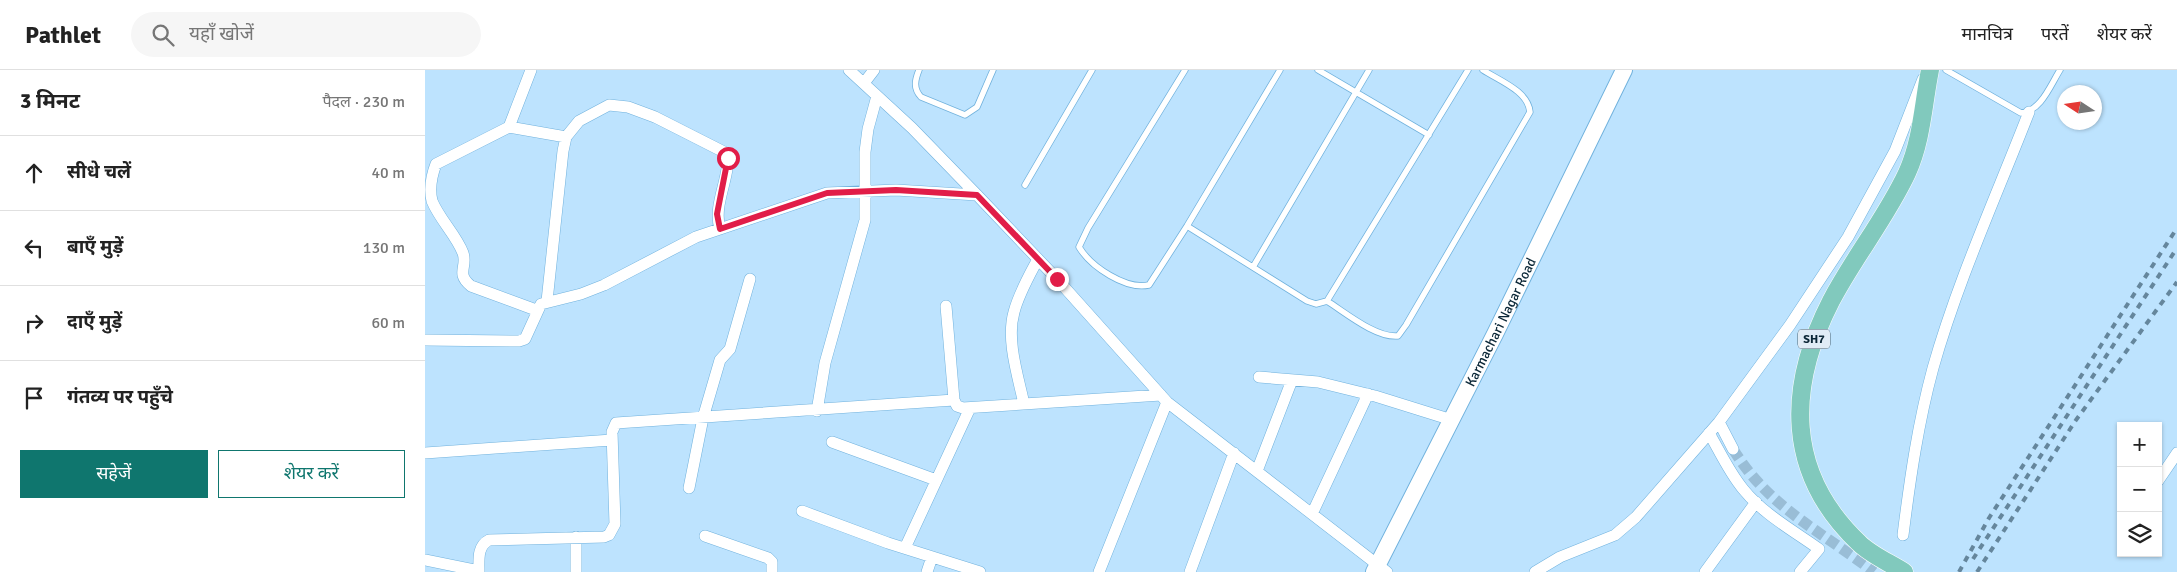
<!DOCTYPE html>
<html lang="hi">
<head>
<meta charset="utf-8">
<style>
  body { margin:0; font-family:Signika,"Noto Sans Devanagari",sans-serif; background:#f6f6f6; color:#222 }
  .controls { position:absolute; right:15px; bottom:15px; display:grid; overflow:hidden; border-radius:0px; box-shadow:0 1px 4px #0004 }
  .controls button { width:45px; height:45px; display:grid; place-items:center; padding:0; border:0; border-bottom:1px solid #e0e0e0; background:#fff; color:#222; font:25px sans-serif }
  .compass { position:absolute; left:1632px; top:15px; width:45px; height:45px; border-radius:50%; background:#fff; box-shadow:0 1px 4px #0004; rotate:282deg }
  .stop { position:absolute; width:15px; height:15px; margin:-11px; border:4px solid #e11d48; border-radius:50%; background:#fff }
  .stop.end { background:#e11d48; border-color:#fff; box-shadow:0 1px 5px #0008 }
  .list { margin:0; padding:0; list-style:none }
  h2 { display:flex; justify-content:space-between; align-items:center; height:65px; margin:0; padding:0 20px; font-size:21px }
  h2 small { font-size:16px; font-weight:400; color:#767676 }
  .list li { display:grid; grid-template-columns:32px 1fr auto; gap:15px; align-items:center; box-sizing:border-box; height:75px; padding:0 20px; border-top:1px solid #e0e0e0 }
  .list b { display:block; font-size:19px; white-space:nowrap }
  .list em { font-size:16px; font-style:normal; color:#767676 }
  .actions { display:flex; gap:10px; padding:15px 20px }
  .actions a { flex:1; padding:11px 0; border:1px solid #0f766e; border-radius:0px; text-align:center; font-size:18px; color:#0f766e }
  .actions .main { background:#0f766e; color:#fff }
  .icon { flex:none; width:28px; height:28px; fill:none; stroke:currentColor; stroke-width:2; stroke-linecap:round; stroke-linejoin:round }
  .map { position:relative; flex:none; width:1752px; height:502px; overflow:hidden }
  header { display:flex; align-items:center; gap:30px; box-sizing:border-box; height:70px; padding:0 25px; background:#fff; border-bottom:1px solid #e0e0e0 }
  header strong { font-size:24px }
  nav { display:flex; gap:28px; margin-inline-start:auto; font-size:18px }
  .search { width:350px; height:45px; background:#f6f6f6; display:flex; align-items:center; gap:12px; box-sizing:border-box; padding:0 18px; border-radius:28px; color:#767676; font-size:19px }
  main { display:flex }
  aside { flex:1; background:#fff }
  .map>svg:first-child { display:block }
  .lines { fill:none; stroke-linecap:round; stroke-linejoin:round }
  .street-tunnel { stroke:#99bdd6; stroke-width:11; stroke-dasharray:11 5.5; stroke-linecap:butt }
  .lane-casing { stroke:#71b2dd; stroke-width:7 }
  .street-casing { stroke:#71b2dd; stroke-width:12 }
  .secondary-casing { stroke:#71b2dd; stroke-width:18 }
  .primary-casing { stroke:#fff; stroke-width:19 }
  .lane { stroke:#fff; stroke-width:5.5 }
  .street { stroke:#fff; stroke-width:11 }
  .secondary { stroke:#fff; stroke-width:16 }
  .primary { stroke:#81c9bd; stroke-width:18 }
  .rail { stroke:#65869c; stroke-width:4; stroke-dasharray:6 6; stroke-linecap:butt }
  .route { stroke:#e11d48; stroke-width:6 }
  .labels { text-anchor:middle; stroke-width:5; stroke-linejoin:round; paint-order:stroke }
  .shield { fill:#e0ecf6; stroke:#4b6270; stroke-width:1 }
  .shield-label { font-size:12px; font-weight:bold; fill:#0b2737 }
  .street-label { font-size:14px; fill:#0b2737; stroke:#e0ecf6 }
</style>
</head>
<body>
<header>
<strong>Pathlet</strong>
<div class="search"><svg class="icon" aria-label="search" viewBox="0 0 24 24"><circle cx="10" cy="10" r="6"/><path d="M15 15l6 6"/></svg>यहाँ खोजें</div>
<nav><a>मानचित्र</a><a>परतें</a><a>शेयर करें</a></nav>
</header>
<main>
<aside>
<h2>3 मिनट<small>पैदल · 230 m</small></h2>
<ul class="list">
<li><svg class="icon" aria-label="ahead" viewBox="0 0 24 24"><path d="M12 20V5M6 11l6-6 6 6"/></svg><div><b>सीधे चलें</b></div><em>40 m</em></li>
<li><svg class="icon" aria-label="left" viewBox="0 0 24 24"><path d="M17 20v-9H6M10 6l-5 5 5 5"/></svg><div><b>बाएँ मुड़ें</b></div><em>130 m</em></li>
<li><svg class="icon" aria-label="right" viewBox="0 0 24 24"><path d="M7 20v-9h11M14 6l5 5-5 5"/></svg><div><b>दाएँ मुड़ें</b></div><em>60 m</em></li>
<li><svg class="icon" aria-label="arrive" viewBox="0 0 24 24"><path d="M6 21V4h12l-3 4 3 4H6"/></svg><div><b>गंतव्य पर पहुँचे</b></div></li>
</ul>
<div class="actions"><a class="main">सहेजें</a><a>शेयर करें</a></div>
</aside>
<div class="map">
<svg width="1752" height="502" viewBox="0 0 1752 502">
  <rect width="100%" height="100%" fill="#bde3fe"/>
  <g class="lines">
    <path class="street-tunnel" d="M1308 379C1343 437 1396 461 1449 502"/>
    <defs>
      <path id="lane" d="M494 0C490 10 488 18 496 27L540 45 552 37 568 0
        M760 0 663 158 654 177C666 197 701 220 724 215L762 156 855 0
        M893 0 1004 65
        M1521 0 1596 43C1616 41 1625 16 1635 0
        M600 115 667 0
        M762 156 882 231 891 234 902 231 1043 0
        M828 197 944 0
        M902 231C921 243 951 268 973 266L981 255 1105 42C1103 21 1075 11 1058 0"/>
      <path id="street" d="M424 0 487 58 552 125 632 209 742 332 962 502
        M439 13 449 0
        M84 57 106 0
        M122 231 138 81 141 67 154 51 184 35 203 37 230 47 301 83C308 103 287 133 295 159
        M521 236 529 330 532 336 538 338 736 325
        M111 240 46 216C30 203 43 197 38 183 31 165 15 150 7 131 4 118 6 107 11 94L84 57 141 67
        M0 270 94 271 100 269 116 234 156 224 179 215 271 167 402 123 471 120 552 125
        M834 307 893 312 950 326 1027 350
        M599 334C593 306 581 270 589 242 594 223 604 206 613 189
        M392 341 400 293 440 150V82L443 59 452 26
        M1294 352 1308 379
        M1284 363C1295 382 1304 402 1318 419 1338 444 1369 461 1394 479L1375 502
        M407 372 511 410
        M0 383 187 370
        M832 401 867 310
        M1733 411 1752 383
        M264 418 278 348 295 290 305 279 325 209
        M377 441 463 473 555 502
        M887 444 943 324
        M1478 465C1485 409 1493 353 1508 298 1533 210 1571 127 1604 42
        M280 466 343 488 347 492V502
        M480 478 545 338
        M0 490 54 501
        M54 502C54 490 52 476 64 470L179 467 184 465 190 454 187 362 191 353 529 330
        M151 502V467
        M502 502 507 487
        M674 502 742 332
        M765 502 809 383
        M1110 502 1135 487 1190 465 1211 447 1294 352 1365 255 1423 167 1470 81 1498 9
        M1280 502 1331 432"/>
      <g id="secondary">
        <path id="s1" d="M949 502 1070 264 1199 0"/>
      </g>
      <path id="primary" d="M1479 502C1465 493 1446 485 1434 473 1360 403 1362 317 1406 231 1429 187 1461 148 1482 103 1497 70 1498 35 1505 0"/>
    </defs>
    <use href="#lane" class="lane-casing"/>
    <use href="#street" class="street-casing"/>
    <use href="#secondary" class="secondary-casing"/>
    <use href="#primary" class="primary-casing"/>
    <use href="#lane" class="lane"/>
    <use href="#street" class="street"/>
    <use href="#secondary" class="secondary"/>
    <use href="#primary" class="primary"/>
    <path class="rail" d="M1548 489 1752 178
      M1534 502 1564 448 1752 158
      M1552 502 1651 350 1752 212"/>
  </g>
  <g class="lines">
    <path class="route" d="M303 88 292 144 295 159 402 123 471 120 552 125 632 209"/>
  </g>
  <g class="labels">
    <rect class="shield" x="1373" y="259.5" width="32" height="19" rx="4"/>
    <g class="shield-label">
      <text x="1389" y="273">SH7</text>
    </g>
    <g class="street-label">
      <text dy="5" stroke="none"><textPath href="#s1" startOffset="280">Karmachari Nagar Road</textPath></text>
    </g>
  </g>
</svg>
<div class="controls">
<button>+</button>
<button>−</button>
<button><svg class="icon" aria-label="layers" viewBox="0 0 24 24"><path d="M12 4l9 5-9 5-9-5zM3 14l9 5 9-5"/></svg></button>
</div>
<svg class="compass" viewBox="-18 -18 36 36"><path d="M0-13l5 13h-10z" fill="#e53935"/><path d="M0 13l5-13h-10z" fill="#767676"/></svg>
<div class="stop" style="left:303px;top:88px"></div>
<div class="stop end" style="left:632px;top:209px"></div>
</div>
</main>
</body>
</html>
